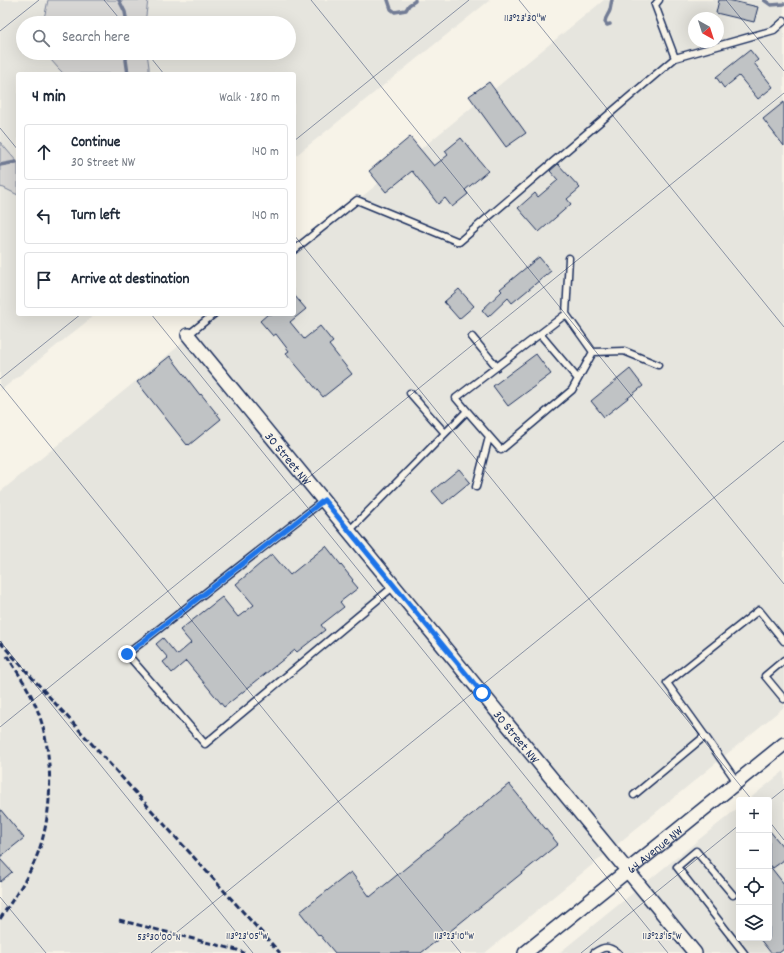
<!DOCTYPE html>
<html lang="en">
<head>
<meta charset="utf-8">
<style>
  body { margin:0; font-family:Dekko,sans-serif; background:#f2f2f3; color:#1f2937 }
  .controls { position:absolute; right:12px; bottom:12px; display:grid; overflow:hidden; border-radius:4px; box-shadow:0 4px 16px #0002 }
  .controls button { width:36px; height:36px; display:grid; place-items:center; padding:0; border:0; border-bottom:1px solid #e0e1e3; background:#fff; color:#1f2937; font:20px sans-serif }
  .compass { position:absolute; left:688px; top:12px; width:36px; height:36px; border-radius:50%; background:#fff; box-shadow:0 4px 16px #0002; rotate:141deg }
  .stop { position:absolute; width:12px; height:12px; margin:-9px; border:3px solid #1a73e8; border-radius:50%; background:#fff }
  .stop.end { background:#1a73e8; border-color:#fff; box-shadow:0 1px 4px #0008 }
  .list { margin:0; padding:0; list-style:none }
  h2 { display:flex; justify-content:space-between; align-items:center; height:52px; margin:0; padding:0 16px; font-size:17px }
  h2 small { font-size:13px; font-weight:400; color:#747a83 }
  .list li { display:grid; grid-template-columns:26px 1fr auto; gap:12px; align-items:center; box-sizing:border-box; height:56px; margin:0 8px 8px; padding:0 8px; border:1px solid #e0e1e3; border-radius:4px }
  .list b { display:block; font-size:15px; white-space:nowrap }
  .list p { margin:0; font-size:13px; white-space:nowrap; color:#747a83 }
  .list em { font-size:13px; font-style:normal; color:#747a83 }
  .icon { flex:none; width:22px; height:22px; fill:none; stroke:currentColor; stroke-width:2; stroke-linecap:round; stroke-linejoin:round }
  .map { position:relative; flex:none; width:784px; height:953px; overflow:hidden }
  .search { position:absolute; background:#fff; box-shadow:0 4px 16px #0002; left:16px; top:16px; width:280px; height:44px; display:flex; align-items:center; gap:10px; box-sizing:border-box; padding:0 14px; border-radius:22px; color:#747a83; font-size:15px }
  .panel { position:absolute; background:#fff; box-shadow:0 4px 16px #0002; left:16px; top:72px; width:280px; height:244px; border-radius:4px }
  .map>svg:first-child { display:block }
  .built { fill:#e6e5de; fill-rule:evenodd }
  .green { fill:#d7d6d4; stroke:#798299 }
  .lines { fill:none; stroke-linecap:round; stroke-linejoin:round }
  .stream { stroke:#727c95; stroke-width:3.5 }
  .building { fill:#c0c3c5; stroke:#1b2f5e }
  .service-casing { stroke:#1b2f5e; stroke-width:9 }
  .minor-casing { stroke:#1b2f5e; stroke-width:16 }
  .service { stroke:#f7f3e8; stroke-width:6 }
  .minor { stroke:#f7f3e8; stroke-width:13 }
  .rail { stroke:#1b2f5e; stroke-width:3; stroke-dasharray:6 3; stroke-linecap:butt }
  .route { stroke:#1a73e8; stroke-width:5 }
  .ticks { fill:none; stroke:#1b2f5e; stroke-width:1; stroke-opacity:0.45 }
  .labels { text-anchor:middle; stroke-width:3; stroke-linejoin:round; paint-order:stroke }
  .street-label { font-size:13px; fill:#1b2f5e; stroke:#f7f3e8 }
  .ticks-label { font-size:10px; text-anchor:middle; fill:#1b2f5e; stroke:#f7f3e8; stroke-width:3; stroke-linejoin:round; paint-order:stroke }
</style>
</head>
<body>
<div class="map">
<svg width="784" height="953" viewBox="0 0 784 953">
  <rect width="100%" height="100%" fill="#f7f3e8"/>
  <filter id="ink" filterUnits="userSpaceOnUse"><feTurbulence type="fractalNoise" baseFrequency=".025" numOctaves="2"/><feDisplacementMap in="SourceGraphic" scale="8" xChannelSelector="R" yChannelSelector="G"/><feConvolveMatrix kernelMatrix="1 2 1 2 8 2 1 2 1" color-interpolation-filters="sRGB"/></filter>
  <g filter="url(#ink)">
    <path class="built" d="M0 0H490L294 157V74H18V314H96L0 391ZM23 23H289V53H23Z
      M604 0H784V707L485 953H0V492L218 314H294V252ZM694 18H718V42H694Z
      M784 771V953H559L739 807V938H769V800H748Z"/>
    <path class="green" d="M48 0H148L145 23H42L45 14Z
      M45 53H147L149 67V74H64L58 68Z
      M0 142 18 163V195L4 188 0 187Z"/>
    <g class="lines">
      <path class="stream" d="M119 0 125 12 127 23
        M388 0 391 9 395 12 406 10 409 5 415 1V0
        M764 0 771 5 784 4
        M610 24 607 25 605 22C605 17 609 14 610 10 611 6 611 3 612 0
        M127 53 126 60 128 74
        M0 165 16 162"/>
    </g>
    <path class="building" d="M719 0H728L758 7 754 22 716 13Z
      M750 50 758 60 754 63 773 87 758 99 739 76 724 88 716 77Z
      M489 82 526 133 506 147 469 96Z
      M784 102V146L763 119Z
      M410 137 434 166 448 155 445 151 461 138 488 171 465 190 468 194 452 207 445 198 438 204 412 171 386 192 369 171Z
      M558 164 580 188 567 199 571 204 539 232 518 208 535 193 538 197 558 180 550 171Z
      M539 257 551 271 512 303 508 298 488 317 482 310 502 291 500 289Z
      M459 289 474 306 459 319 444 302Z
      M294 295 306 309 290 322 304 339 320 326 333 342 329 345 352 374 323 397 286 353 289 351 276 334 273 336 260 321 268 314H294Z
      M536 354 551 374 508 406 493 386Z
      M170 356 200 395 201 394 221 419 189 445 188 444 187 445 137 382Z
      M630 369 643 386 604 417 591 401Z
      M459 469 470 482 443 504 432 491Z
      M326 546 353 580 352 581 358 588 340 602 344 607 321 625 325 630 297 652 295 650 224 707 186 661 172 673 163 662 168 658 156 644 163 638 177 655 191 643 180 630 222 597 238 617 254 605 236 584 272 554 290 575Z
      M509 784 558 844 444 936V935L421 953H335L320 935 319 936 300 912 351 872 370 897Z
      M0 809 24 838 0 857Z
      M769 830 784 848V860L773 868 769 863Z
      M0 859 12 872 0 882Z
      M769 865 784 884V949L779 953H771L759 938H769Z"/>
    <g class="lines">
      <defs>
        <path id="service" d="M659 0 655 5 675 58 774 30 784 21
          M294 250 357 200 459 242 675 58
          M569 258 566 314 593 352
          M540 334 578 379
          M188 335 214 314
          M472 337 497 367
          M410 393 445 433
          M467 411 456 398 566 314
          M476 487 489 437
          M324 500 127 654 205 744 394 586
          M349 531 467 411 501 450 572 390 593 352 624 351 658 365
          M784 660 765 676 784 699
          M705 736 737 782
          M634 795 705 736 667 683 759 610 784 641
          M733 895 696 851 677 867 744 953
          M594 953C604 946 608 946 618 953"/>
        <g id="minor">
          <path id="s1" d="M188 335 695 953"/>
          <path id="s2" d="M525 953 627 871 784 744"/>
        </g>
      </defs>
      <use href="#service" class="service-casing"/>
      <use href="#minor" class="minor-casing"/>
      <use href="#service" class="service"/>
      <use href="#minor" class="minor"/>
      <path class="rail" d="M0 642 280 953
        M0 919C13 899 27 880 36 858 54 815 54 752 37 709 30 690 18 673 7 656
        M119 920 237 950 244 953"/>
    </g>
  </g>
  <g class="lines" filter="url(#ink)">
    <path class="route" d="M127 654 324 500 482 693"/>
  </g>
  <path class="ticks" d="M104 0 123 23M311 0 784 584M519 0 784 327M726 0 784 71M0 31 39 0M147 53 164 74M0 128 18 150M294 141 469 0M294 235 752 800M151 314 668 953M0 379 81 314M0 384 461 953M0 641 253 953M0 727 784 93M769 801 784 789M769 821 784 840M0 897 46 953M151 953 784 441M581 953 739 825"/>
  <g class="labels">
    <g class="street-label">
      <text dy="5" stroke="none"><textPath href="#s1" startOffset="159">30 Street NW</textPath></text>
      <text dy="5" stroke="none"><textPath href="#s1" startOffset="519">30 Street NW</textPath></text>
      <text dy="5" stroke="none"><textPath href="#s2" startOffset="166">64 Avenue NW</textPath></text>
    </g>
  </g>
  <g class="ticks-label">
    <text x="525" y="21">113°23'30"W</text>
    <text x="247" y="939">113°23'05"W</text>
    <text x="454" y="939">113°23'10"W</text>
    <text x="662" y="939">113°23'15"W</text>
    <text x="159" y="940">53°30'00"N</text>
  </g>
</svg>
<div class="controls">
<button>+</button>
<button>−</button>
<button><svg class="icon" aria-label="locate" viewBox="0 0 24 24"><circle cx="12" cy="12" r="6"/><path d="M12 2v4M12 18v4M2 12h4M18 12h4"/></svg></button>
<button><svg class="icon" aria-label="layers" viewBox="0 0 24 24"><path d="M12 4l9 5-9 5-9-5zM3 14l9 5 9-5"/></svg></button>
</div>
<svg class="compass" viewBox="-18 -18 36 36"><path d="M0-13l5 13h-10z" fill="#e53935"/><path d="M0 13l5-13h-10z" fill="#747a83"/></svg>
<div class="stop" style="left:482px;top:693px"></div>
<div class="stop end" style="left:127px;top:654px"></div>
<div class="search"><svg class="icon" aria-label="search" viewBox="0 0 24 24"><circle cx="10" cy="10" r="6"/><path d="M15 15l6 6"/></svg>Search here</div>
<section class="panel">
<h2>4 min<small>Walk · 280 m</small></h2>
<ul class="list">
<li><svg class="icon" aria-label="ahead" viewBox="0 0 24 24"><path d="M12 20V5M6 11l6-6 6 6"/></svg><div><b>Continue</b><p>30 Street NW</p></div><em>140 m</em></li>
<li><svg class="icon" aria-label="left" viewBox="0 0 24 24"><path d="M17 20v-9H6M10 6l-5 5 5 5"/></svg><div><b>Turn left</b></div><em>140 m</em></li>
<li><svg class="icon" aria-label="arrive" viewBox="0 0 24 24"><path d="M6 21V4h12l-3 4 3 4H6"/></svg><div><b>Arrive at destination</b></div></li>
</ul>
</section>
</div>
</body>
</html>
